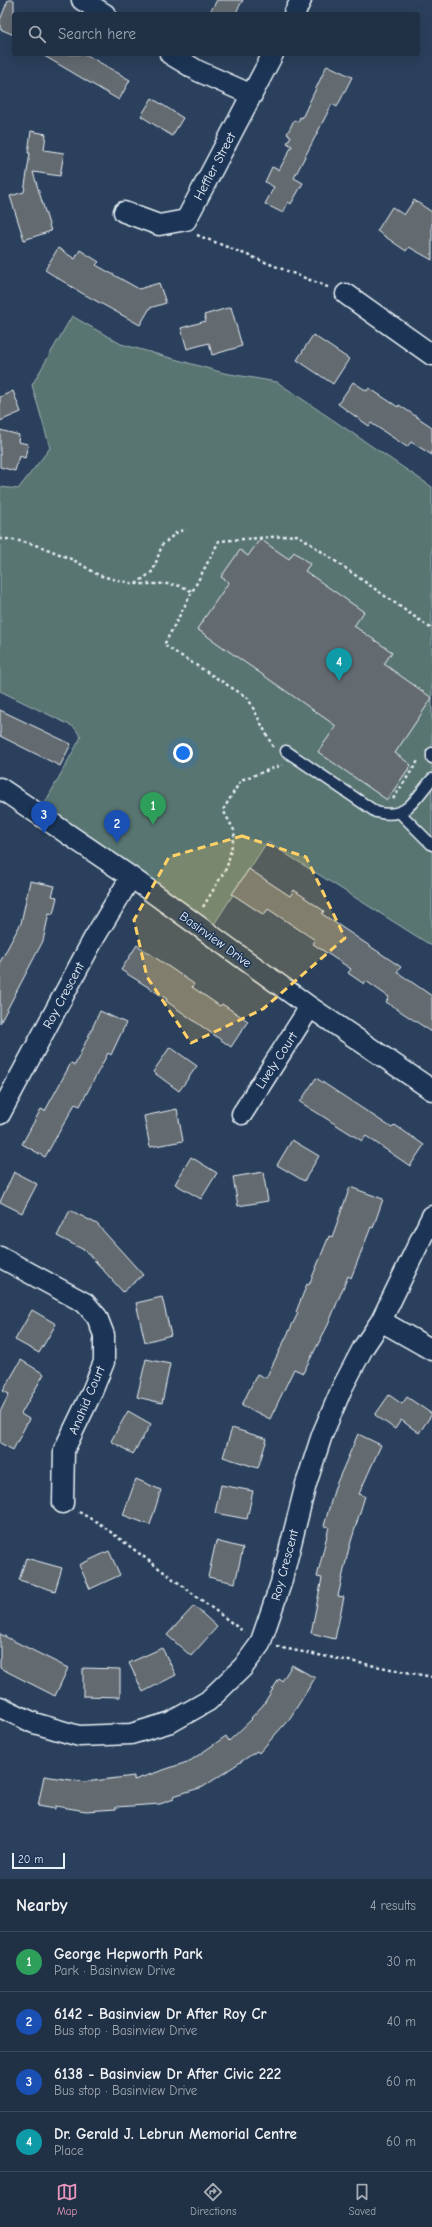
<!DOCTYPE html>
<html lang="en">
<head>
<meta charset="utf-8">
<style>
  body { margin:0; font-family:"Comic Neue",sans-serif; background:#2d3c50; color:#f1f3f6 }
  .scale { position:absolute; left:12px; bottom:10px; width:53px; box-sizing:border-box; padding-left:4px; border:2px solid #e8f1f8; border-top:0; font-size:11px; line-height:14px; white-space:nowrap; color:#e8f1f8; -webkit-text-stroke:3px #1d3557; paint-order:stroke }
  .you { position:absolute; left:183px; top:753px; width:14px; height:14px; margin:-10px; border:3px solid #fff; border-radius:50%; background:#1a73e8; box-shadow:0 0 0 6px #1a73e833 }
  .badge { display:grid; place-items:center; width:26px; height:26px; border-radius:50%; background:#e797bd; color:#fff; font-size:13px; font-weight:700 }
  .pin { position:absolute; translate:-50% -33px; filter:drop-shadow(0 1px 2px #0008) }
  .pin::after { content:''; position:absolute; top:21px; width:14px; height:12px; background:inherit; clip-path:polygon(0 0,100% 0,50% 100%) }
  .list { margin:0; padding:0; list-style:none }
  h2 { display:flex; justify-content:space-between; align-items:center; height:52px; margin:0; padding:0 16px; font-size:17px }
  h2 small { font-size:13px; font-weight:400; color:#a2a9b3 }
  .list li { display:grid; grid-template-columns:26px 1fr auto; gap:12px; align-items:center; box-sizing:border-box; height:60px; padding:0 16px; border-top:1px solid #3d4b5e }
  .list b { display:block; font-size:15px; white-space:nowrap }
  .list p { margin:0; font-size:13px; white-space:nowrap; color:#a2a9b3 }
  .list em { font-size:13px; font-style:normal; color:#a2a9b3 }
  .icon { flex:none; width:22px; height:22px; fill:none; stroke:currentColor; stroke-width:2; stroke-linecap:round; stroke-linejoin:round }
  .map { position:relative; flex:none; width:432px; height:1879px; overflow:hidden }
  .search { position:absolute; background:#203045; box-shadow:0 4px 16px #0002; left:12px; right:12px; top:12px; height:44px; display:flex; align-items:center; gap:10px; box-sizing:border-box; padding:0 14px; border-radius:4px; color:#a2a9b3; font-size:15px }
  .sheet { height:292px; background:#203045 }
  nav { display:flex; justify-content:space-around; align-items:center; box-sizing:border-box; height:56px; border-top:1px solid #3d4b5e; background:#203045; font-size:11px; color:#a2a9b3 }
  nav a { display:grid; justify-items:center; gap:2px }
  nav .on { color:#e797bd }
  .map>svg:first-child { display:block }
  .green { fill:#587471; stroke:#a0b2b4 }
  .building { fill:#646b70; stroke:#e8f1f8 }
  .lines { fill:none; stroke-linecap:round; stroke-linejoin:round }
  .service-casing { stroke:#e8f1f8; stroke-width:13 }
  .minor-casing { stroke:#e8f1f8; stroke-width:23 }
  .path { stroke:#e8f1f8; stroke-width:2.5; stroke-dasharray:3 3; stroke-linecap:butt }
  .service { stroke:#1d3557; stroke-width:10 }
  .minor { stroke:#1d3557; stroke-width:20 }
  .marked { fill:#ffd166; fill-opacity:0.2; stroke:#ffd166; stroke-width:3; stroke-dasharray:8 5; stroke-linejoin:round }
  .labels { text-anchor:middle; stroke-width:3; stroke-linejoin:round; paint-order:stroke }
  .street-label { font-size:13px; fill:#e8f1f8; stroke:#1d3557 }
</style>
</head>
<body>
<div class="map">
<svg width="432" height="1879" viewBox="0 0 432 1879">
  <rect width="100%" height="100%" fill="#2b405c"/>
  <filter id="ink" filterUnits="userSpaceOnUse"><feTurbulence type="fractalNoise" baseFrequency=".025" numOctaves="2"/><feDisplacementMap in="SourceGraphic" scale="8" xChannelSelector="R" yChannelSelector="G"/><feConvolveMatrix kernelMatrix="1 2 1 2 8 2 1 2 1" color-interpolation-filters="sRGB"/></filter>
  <g filter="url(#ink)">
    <path class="green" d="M72 316 121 344 224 373 277 382 432 487V946L267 842 211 929 40 812 81 737 74 727 0 691V487L18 489 50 448 32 385Z"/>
    <path class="building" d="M8 0H14V35L0 29V20Z
      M217 0H243L235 14H209Z
      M41 54H85L130 80 119 100Z
      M327 65 352 77 337 107 332 104 294 178 303 183 291 204 288 202 283 213 265 204 274 187 265 182 272 167 279 170 292 146 287 143 291 136 287 134 294 120 298 122 300 117 302 118Z
      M152 98 183 118 172 136 141 116Z
      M31 131 46 134 44 150 64 153 60 176 33 172 51 231 24 240 10 196 24 192 30 153H28Z
      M414 200 432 212V260L409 247 406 251 377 231 392 207 404 215Z
      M58 248 75 259 80 250 99 262 96 265 139 289 159 283 166 303 150 308 140 325 80 292 45 270Z
      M231 307 242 346 212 355 209 343 187 349 181 328 206 321 204 315Z
      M313 335 349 359 333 384 297 360Z
      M353 382 367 391 369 388 398 407 399 405 432 427V455L411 442 407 447 371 423 369 426 338 404Z
      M13 391 21 412 0 421V397Z
      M0 430 19 435 18 442 28 444 25 458 19 456 15 471 0 467Z
      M260 539 289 559 294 552 310 564 305 571 364 612 354 626 392 652 384 664 432 698 395 753 411 765 387 800 318 752 336 726 197 629 229 582 221 577 240 550 248 556Z
      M0 710 71 744 60 766 0 736Z
      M249 869 290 896 294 890 324 911 322 914 401 967 397 972 432 996V1032L386 1002 389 997 366 981 364 984 348 973 351 969 313 944 315 940 268 909 264 915 232 894Z
      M30 881 55 886 52 896 57 897 53 914 49 913 43 941 0 1023V962L21 923Z
      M137 945 194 984 192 987 220 1006 222 1004 248 1021 231 1047 166 1001 167 999 121 970Z
      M100 1011 126 1023 111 1055 108 1053 80 1106 75 1104 45 1157 22 1144 41 1109 45 1111 71 1063 75 1065Z
      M170 1047 197 1066 179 1091 153 1072Z
      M316 1078 392 1128 395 1125 424 1145 410 1166 366 1136 362 1141 300 1102Z
      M177 1109 183 1141 150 1147 144 1116Z
      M292 1140 319 1156 304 1181 277 1165Z
      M191 1157 217 1173 201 1199 175 1184Z
      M14 1172 37 1184 22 1213 0 1202Z
      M263 1172 268 1201 238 1206 233 1177Z
      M350 1187 383 1199 373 1228 371 1227 351 1278 348 1276 328 1325 303 1373 294 1369 270 1419 242 1405 257 1374 266 1378 298 1313 296 1312 307 1284 309 1285 329 1236 332 1237Z
      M70 1210 97 1224 143 1275 123 1292 86 1251 57 1236Z
      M162 1297 171 1335 145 1342 136 1303Z
      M32 1310 56 1324 39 1353 15 1340Z
      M146 1359 170 1364 162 1403 137 1397Z
      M21 1360 44 1374 21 1414 29 1419 13 1450 0 1443V1412L9 1394 3 1391Z
      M389 1395 402 1404 407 1397 432 1414 419 1433 401 1420 395 1429 375 1415Z
      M128 1411 151 1424 133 1454 111 1441Z
      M232 1428 267 1439 258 1468 223 1457Z
      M358 1434 381 1445 359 1494 365 1496 349 1548 338 1596 344 1597 335 1639 311 1633 322 1578 317 1577 329 1527 324 1526 335 1487Z
      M136 1479 161 1490 150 1525 123 1515Z
      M221 1485 253 1491 247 1519 215 1513Z
      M216 1541 243 1548 235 1583 208 1577Z
      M109 1551 120 1575 90 1589 79 1565Z
      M26 1558 62 1568 55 1591 19 1580Z
      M194 1606 217 1627 191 1656 167 1635Z
      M0 1634 68 1668 55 1696 0 1668Z
      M162 1648 176 1675 143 1692 129 1663Z
      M292 1665 315 1678 290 1718 259 1753 257 1751 203 1787 173 1796 174 1799 160 1804 116 1807V1809L86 1811 55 1806V1809L38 1806 44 1776 85 1782 134 1776V1780L190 1761 226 1736 229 1741 252 1719 251 1718 263 1705 279 1679 282 1681Z
      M83 1668 120 1669V1697L83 1696Z"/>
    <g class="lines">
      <defs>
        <path id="service" d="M286 751 376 812C407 820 414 800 432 779
          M432 753V758
          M400 813 432 845"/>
        <path id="minor" d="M82 0 105 14
          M294 14 301 0
          M170 54 198 71 252 95
          M124 212 159 225 186 220 273 54
          M346 294 432 355
          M0 788 131 877 310 1007 432 1090
          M0 1114 93 940 131 877
          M242 1114 310 1007
          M0 1257 85 1303 97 1317 104 1335V1362L91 1394 64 1450 63 1503
          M381 1321 432 1350
          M0 1707 34 1723 79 1736 131 1734 171 1722 208 1701 243 1667 260 1644 281 1583 306 1484 322 1435 342 1388 363 1348 381 1321 432 1216"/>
      </defs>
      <use href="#service" class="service-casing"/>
      <use href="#minor" class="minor-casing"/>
      <path class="path" d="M197 235 330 288
        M0 539C21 538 54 551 73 560 82 564 90 571 99 575 108 578 117 580 126 582 149 588 170 578 191 591
        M136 584 153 571 162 545 176 533 186 529
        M273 747 248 698 164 645 219 541 298 535 432 629
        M393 799 418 761
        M203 907 227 867 235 832 223 810 241 780 282 765
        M79 1512 100 1524 244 1632
        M277 1647 432 1677"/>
      <use href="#service" class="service"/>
      <use href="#minor" class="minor"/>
    </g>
  </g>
  <path class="marked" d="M242 836 306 857 345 938 263 1009 191 1043 147 977 134 920 169 857Z"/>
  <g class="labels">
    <g class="street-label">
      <text transform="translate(214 166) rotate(-62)" y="5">Heffler Street</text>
      <text transform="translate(216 939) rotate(36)" y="5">Basinview Drive</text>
      <text transform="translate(63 995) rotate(-62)" y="5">Roy Crescent</text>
      <text transform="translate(276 1060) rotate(-57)" y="5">Lively Court</text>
      <text transform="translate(86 1400) rotate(-67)" y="5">Anahid Court</text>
      <text transform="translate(284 1565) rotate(-75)" y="5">Roy Crescent</text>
    </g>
  </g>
</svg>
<div class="scale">20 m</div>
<div class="you"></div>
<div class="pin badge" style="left:153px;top:825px;background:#2e9e5b">1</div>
<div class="pin badge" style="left:117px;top:843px;background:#1a4fb4">2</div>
<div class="pin badge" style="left:44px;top:834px;background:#1a4fb4">3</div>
<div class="pin badge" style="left:339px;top:681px;background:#0f9aa8">4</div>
<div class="search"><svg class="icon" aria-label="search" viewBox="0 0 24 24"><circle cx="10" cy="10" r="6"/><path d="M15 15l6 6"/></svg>Search here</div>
</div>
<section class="sheet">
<h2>Nearby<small>4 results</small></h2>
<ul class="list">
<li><span class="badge" style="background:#2e9e5b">1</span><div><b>George Hepworth Park</b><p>Park · Basinview Drive</p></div><em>30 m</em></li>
<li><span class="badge" style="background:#1a4fb4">2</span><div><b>6142 - Basinview Dr After Roy Cr</b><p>Bus stop · Basinview Drive</p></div><em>40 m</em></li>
<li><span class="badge" style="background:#1a4fb4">3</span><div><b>6138 - Basinview Dr After Civic 222</b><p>Bus stop · Basinview Drive</p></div><em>60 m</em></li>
<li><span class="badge" style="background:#0f9aa8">4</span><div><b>Dr. Gerald J. Lebrun Memorial Centre</b><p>Place</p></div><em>60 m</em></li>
</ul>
</section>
<nav>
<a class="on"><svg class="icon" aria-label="map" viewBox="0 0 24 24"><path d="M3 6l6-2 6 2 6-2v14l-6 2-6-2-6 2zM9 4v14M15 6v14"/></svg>Map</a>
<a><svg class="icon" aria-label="directions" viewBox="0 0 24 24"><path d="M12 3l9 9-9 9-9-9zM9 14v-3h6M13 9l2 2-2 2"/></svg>Directions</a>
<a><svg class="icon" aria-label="saved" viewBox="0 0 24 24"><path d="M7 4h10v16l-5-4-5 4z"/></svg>Saved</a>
</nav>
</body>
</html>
